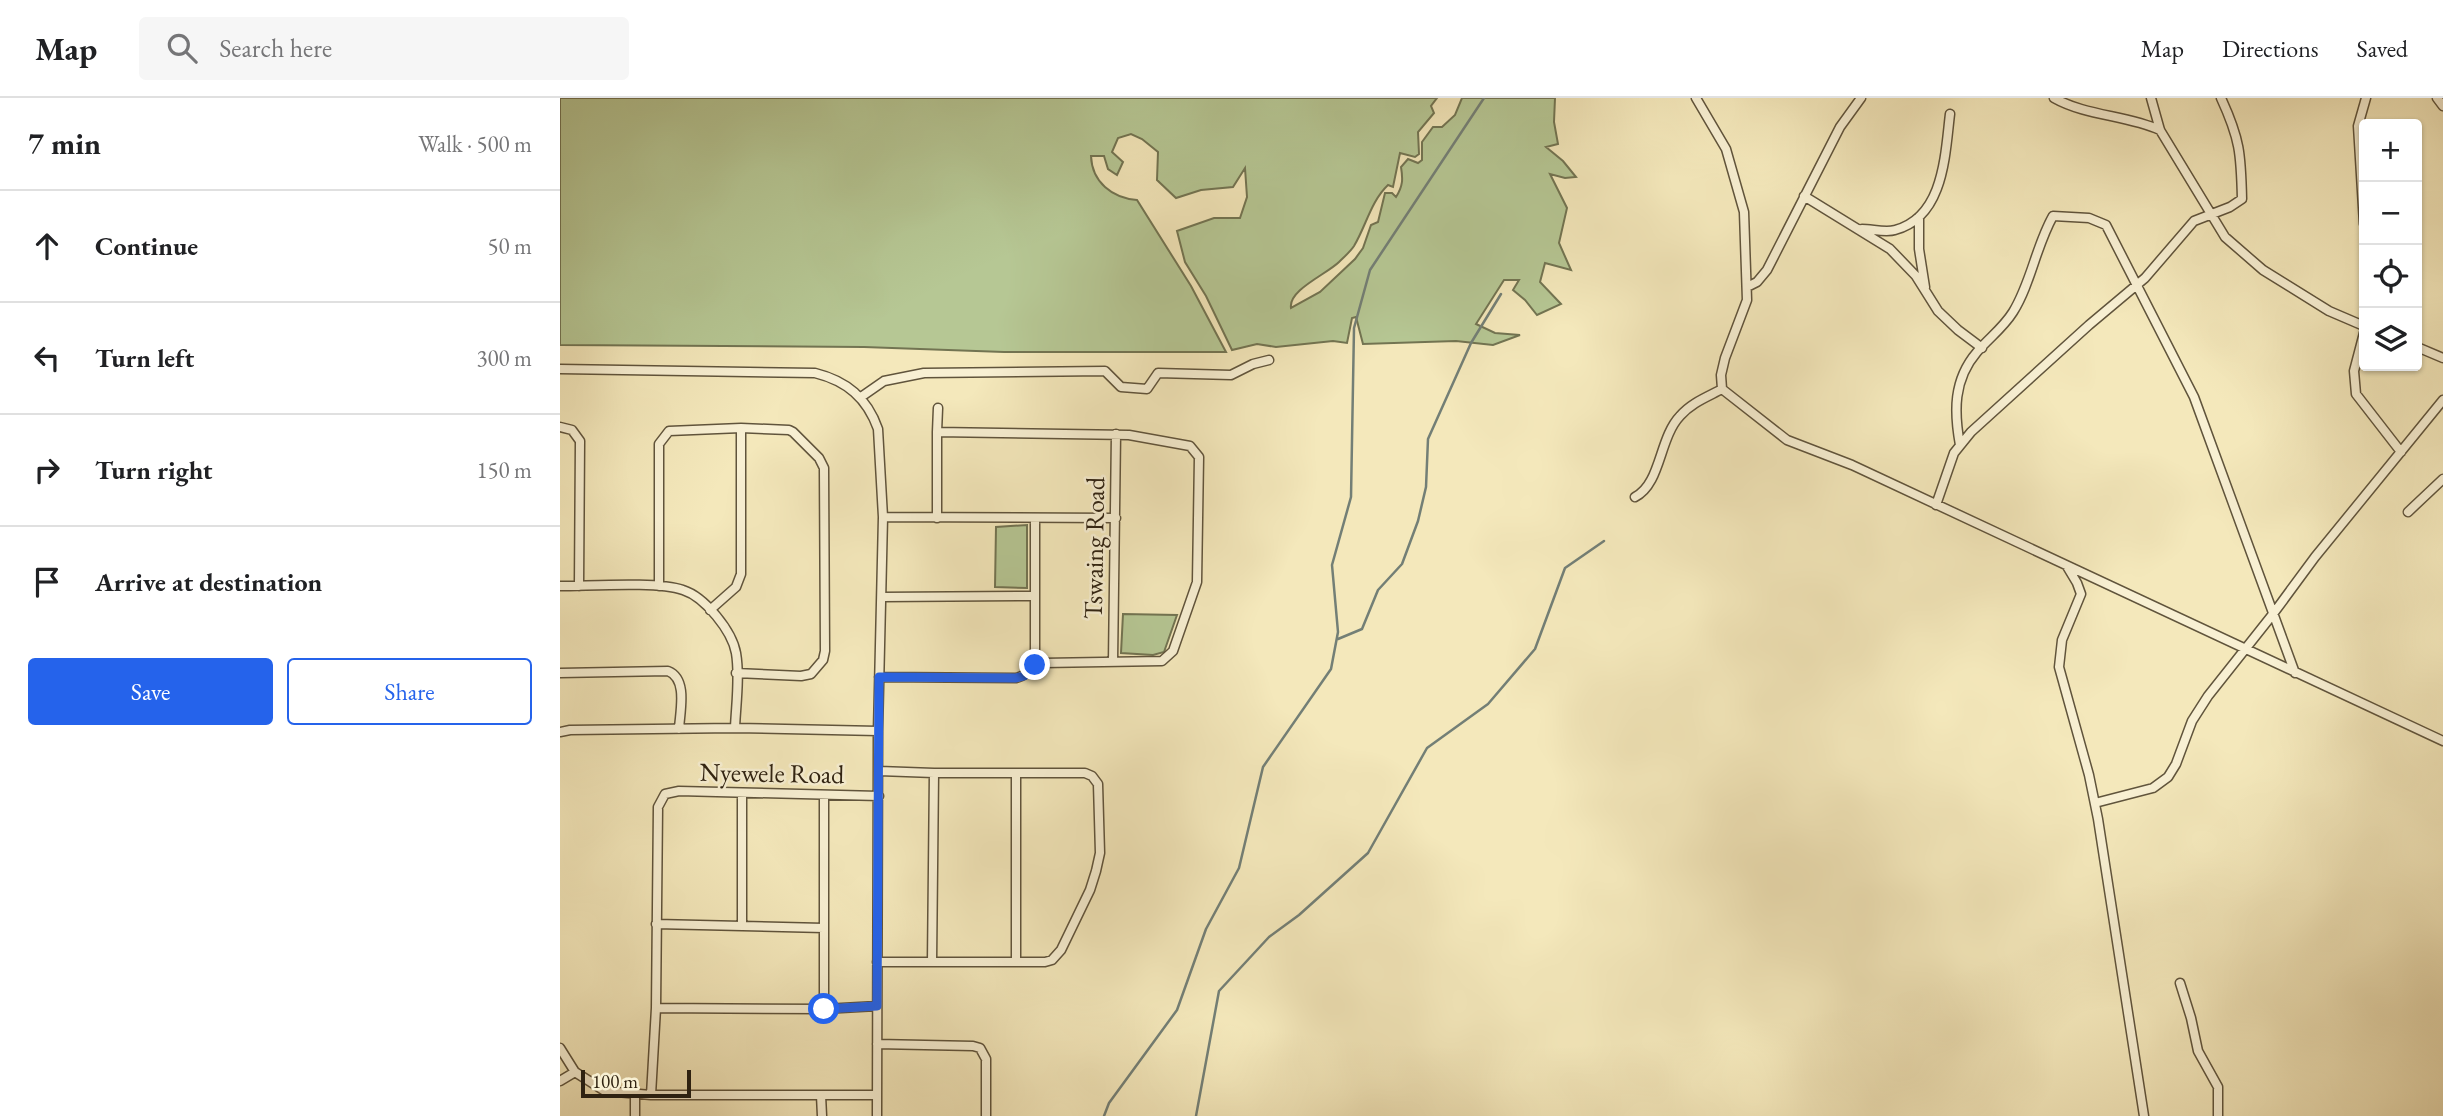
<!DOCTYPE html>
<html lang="en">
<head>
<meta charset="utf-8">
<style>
  body { margin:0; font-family:"EB Garamond",serif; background:#f6f6f6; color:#202124 }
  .controls { position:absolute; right:21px; top:21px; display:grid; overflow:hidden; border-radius:7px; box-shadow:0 2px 5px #0004 }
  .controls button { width:63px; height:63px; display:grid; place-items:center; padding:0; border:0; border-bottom:2px solid #e0e0e0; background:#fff; color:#202124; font:35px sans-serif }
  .scale { position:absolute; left:21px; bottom:18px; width:110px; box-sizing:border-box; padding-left:7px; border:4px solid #2f2211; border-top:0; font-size:19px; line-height:24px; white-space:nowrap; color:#2f2211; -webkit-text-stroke:5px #f8f0d3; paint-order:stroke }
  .stop { position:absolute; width:21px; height:21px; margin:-16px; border:5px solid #2563eb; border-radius:50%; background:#fff }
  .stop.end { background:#2563eb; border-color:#fff; box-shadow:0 2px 7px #0008 }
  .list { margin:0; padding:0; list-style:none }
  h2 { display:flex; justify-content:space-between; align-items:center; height:91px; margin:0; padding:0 28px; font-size:30px }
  h2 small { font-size:23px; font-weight:400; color:#757577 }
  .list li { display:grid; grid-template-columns:46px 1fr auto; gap:21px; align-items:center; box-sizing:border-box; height:112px; padding:0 28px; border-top:2px solid #e0e0e0 }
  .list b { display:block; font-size:26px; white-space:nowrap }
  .list em { font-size:23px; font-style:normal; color:#757577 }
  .actions { display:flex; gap:14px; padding:21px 28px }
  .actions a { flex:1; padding:16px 0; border:2px solid #2563eb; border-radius:7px; text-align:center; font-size:24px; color:#2563eb }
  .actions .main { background:#2563eb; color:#fff }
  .icon { flex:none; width:38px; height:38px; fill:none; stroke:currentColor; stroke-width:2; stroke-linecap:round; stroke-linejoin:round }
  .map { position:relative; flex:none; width:1883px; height:1018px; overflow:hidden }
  header { display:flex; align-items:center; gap:42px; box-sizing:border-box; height:98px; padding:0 35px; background:#fff; border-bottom:2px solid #e0e0e0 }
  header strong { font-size:33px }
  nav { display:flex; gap:38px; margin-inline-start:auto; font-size:24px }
  .search { width:490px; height:63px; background:#f6f6f6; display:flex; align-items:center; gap:18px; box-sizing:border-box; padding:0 24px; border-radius:7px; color:#757577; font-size:26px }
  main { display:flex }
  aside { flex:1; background:#fff }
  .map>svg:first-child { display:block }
  .green { fill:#b6c794; stroke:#727452; stroke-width:2 }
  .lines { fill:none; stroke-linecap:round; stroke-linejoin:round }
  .stream { stroke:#737f76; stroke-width:2.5 }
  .minor-casing { stroke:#60543c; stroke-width:11 }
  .minor { stroke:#f8f0d3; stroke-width:8 }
  .route { stroke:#2563eb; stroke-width:9 }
  .labels { text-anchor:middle; stroke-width:5; stroke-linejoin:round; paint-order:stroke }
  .street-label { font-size:26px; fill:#2f2211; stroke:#f8f0d3 }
</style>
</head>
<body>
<header>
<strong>Map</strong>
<div class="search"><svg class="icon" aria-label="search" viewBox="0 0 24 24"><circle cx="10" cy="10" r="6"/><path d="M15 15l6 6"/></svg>Search here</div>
<nav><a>Map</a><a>Directions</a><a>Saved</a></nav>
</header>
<main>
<aside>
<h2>7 min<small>Walk · 500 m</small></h2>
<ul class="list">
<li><svg class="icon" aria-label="ahead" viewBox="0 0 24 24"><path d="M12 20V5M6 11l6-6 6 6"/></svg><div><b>Continue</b></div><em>50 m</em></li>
<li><svg class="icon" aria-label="left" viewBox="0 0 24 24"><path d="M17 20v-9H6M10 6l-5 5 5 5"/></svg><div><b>Turn left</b></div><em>300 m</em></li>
<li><svg class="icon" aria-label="right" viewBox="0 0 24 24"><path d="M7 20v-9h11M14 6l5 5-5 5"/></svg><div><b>Turn right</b></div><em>150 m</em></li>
<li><svg class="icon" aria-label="arrive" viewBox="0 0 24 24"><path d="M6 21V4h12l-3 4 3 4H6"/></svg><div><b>Arrive at destination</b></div></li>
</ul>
<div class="actions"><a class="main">Save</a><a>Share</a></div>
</aside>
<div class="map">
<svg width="1883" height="1018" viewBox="0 0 1883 1018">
  <rect width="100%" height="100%" fill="#f4e8bb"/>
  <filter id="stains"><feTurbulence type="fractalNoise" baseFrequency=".00286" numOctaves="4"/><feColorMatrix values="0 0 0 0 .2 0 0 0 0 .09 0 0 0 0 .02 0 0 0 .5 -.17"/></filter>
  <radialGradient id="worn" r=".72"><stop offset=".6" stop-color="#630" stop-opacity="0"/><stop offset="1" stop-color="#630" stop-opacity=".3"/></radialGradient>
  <path class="green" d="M0 0H877L871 8 874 15 858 34 859 56 855 59 840 55 833 89 828 87C811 103 806 128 794 148 790 154 784 159 779 164 767 176 728 192 731 210L760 194 795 161 803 150 811 127 818 124 825 95H832L836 99C843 88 843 81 841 69L848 61 858 65 862 62V44L873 29H882L895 17 902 0H995L994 24 998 46 986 49 1003 63 1016 79 1005 80 990 76 1007 110 999 145 1011 172 985 165 980 184 1001 206 977 217 965 202 953 192 959 182H944L916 226 935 235 960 237 933 247 896 243 803 246 796 219 792 220 787 245 773 243 716 249 697 246 672 252 646 198 625 164 617 133 654 120H680L687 99 685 70 673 89 641 92 616 100 597 82 598 54 582 41 571 36 558 40 552 54 563 64 557 77 548 71 544 58H531C532 84 552 100 577 102L631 188 666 254H444L304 249 0 247Z
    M467 427V490L435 489 436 429Z
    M563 516 617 517 604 554 593 557 561 555Z"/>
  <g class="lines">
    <path class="stream" d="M778 541 802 531 818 492 842 466 858 423 866 389 868 341 911 245 941 196
      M544 1018 549 1005 617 912 646 831 679 770 703 669 771 571 778 534 772 467 791 399 794 230 810 172 924 0
      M636 1018 659 893 709 839 739 817 808 755 867 650 928 606 975 551 1005 470 1044 443"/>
    <defs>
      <path id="minor" d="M1136 0 1166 51 1184 114 1187 202 1165 260 1161 277 1162 291
        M1494 0C1526 18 1566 17 1600 32
        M1591 0 1600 32 1665 139 1703 172 1769 213 1804 228
        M1877 0 1883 8
        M1244 98 1330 151 1356 178 1378 213 1398 232 1422 250
        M1359 119V151L1365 189
        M1804 126 1798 28 1806 0
        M1302 131C1312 131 1326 135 1335 132 1384 119 1385 57 1390 16
        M1187 189 1197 184 1207 172 1280 29 1301 0
        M1804 235 1794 273 1796 296 1841 354
        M1857 249 1883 260
        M0 271 255 275C287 283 307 300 318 331L323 419 318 633 317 1018
        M1162 291 1227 342 1292 367 1883 643
        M301 299 324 283 364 275 545 273 561 289 587 291 598 275 671 277 693 266 709 262
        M0 329 12 332 20 343 19 488
        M377 334 378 310
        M1400 347C1394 314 1393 282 1417 254 1429 240 1443 230 1453 214 1471 185 1476 148 1493 118L1529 120 1546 127 1634 299 1735 575
        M1075 399C1101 386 1099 340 1120 318 1131 305 1147 299 1162 291
        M1376 407 1394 355 1411 334 1529 227 1585 180 1634 123 1670 109 1682 101C1681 56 1680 41 1661 0
        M1848 414 1883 381
        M323 419 556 420
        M475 421V567
        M1508 470 1517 485 1521 496 1502 542 1499 569 1529 677 1538 721 1584 1018
        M0 488C30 488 97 483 123 492 145 499 172 533 176 555 180 579 176 606 175 630
        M99 488V346L109 333 181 330 229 332 233 334 259 360 264 370 265 553 263 562 251 576 241 578 176 575
        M322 499 474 498
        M150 512 176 489 181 476V330
        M553 564 556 336
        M0 575 108 573C128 581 120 613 119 631
        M319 579 456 580C467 578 472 568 483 565L602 563 613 553 637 484 639 359 630 348 569 337 377 334V420
        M0 634 10 632 175 630 318 633
        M1535 705 1593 690 1608 679 1616 666 1632 623 1648 598 1713 516 1755 459 1883 302
        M96 826 264 830
        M182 828V695
        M317 864H485L492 862 501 852 530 792 536 773 540 755 538 686 532 678 525 675H374L319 673
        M372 864 374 675
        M456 864V675
        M1620 885 1631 920 1638 953 1658 989V1018
        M96 910 264 911 317 908
        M264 911V697
        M317 946 413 948 420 950 426 961V1018
        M0 950 15 974 45 993 91 997H317
        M0 983 15 974
        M91 997 96 910 98 709 105 696 119 693 319 698
        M261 997 262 1018
        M75 1018V997"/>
    </defs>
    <use href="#minor" class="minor-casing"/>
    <use href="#minor" class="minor"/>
  </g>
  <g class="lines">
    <path class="route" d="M264 911 317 908 319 579 456 580 464 578 475 567"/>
  </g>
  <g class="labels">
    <g class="street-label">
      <text transform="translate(534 450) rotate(-89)" y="9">Tswaing Road</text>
      <text transform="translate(212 675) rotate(1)" y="9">Nyewele Road</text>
    </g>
  </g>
  <rect width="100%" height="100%" filter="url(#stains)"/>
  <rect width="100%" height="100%" fill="url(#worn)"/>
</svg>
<div class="controls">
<button>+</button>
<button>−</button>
<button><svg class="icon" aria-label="locate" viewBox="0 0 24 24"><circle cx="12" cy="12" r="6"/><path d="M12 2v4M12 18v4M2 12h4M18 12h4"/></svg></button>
<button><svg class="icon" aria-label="layers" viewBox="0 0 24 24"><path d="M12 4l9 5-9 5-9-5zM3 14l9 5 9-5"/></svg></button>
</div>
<div class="scale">100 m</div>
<div class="stop" style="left:264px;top:911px"></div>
<div class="stop end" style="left:475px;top:567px"></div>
</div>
</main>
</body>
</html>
